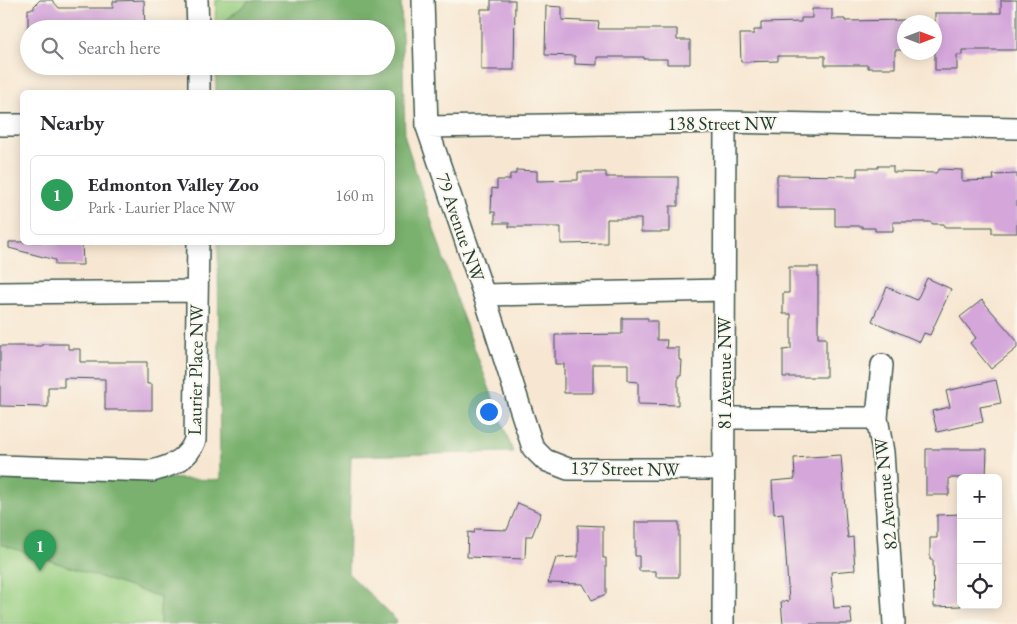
<!DOCTYPE html>
<html lang="en">
<head>
<meta charset="utf-8">
<style>
  body { margin:0; font-family:"EB Garamond",serif; background:#f7f7f7; color:#2b2b33 }
  .controls { position:absolute; right:15px; bottom:15px; display:grid; overflow:hidden; border-radius:8px; box-shadow:0 2px 12px #0003 }
  .controls button { width:45px; height:45px; display:grid; place-items:center; padding:0; border:0; border-bottom:1px solid #e1e1e2; background:#fff; color:#2b2b33; font:25px sans-serif }
  .compass { position:absolute; left:897px; top:15px; width:45px; height:45px; border-radius:50%; background:#fff; box-shadow:0 2px 12px #0003; rotate:90deg }
  .you { position:absolute; left:488px; top:411px; width:18px; height:18px; margin:-12px; border:4px solid #fff; border-radius:50%; background:#1a73e8; box-shadow:0 0 0 8px #1a73e833 }
  .badge { display:grid; place-items:center; width:32px; height:32px; border-radius:50%; background:#b45309; color:#fff; font-size:16px; font-weight:700 }
  .pin { position:absolute; translate:-50% -41px; filter:drop-shadow(0 1px 2px #0008) }
  .pin::after { content:''; position:absolute; top:26px; width:18px; height:15px; background:inherit; clip-path:polygon(0 0,100% 0,50% 100%) }
  .list { margin:0; padding:0; list-style:none }
  h2 { display:flex; justify-content:space-between; align-items:center; height:65px; margin:0; padding:0 20px; font-size:21px }
  h2 small { font-size:16px; font-weight:400; color:#7c7c81 }
  .list li { display:grid; grid-template-columns:32px 1fr auto; gap:15px; align-items:center; box-sizing:border-box; height:80px; margin:0 10px 10px; padding:0 10px; border:1px solid #e1e1e2; border-radius:8px }
  .list b { display:block; font-size:19px; white-space:nowrap }
  .list p { margin:0; font-size:16px; white-space:nowrap; color:#7c7c81 }
  .list em { font-size:16px; font-style:normal; color:#7c7c81 }
  .icon { flex:none; width:28px; height:28px; fill:none; stroke:currentColor; stroke-width:2; stroke-linecap:round; stroke-linejoin:round }
  .map { position:relative; flex:none; width:1017px; height:624px; overflow:hidden }
  .search { position:absolute; background:#fff; box-shadow:0 2px 12px #0003; left:20px; top:20px; width:375px; height:55px; display:flex; align-items:center; gap:12px; box-sizing:border-box; padding:0 18px; border-radius:28px; color:#7c7c81; font-size:19px }
  .panel { position:absolute; background:#fff; box-shadow:0 2px 12px #0003; left:20px; top:90px; width:375px; height:155px; border-radius:8px }
  .map>svg:first-child { display:block }
  .green { fill:#98ce80; stroke:#5c865a }
  .forest { fill:#7ab16e; stroke:#4c7751 }
  .building { fill:#d4a6da }
  .lines { fill:none; stroke-linecap:round; stroke-linejoin:round }
  .minor-casing { stroke:#3f564c; stroke-width:24 }
  .minor { stroke:#fff; stroke-width:21 }
  .labels { text-anchor:middle; stroke-width:4; stroke-linejoin:round; paint-order:stroke }
  .street-label { font-size:19px; fill:#1f3d34; stroke:#fbf7ec }
</style>
</head>
<body>
<div class="map">
<svg width="1017" height="624" viewBox="0 0 1017 624">
  <rect width="100%" height="100%" fill="#fbf7ec"/>
  <filter id="ink" filterUnits="userSpaceOnUse"><feTurbulence type="fractalNoise" baseFrequency=".02" numOctaves="2"/><feDisplacementMap in="SourceGraphic" scale="10" xChannelSelector="R" yChannelSelector="G"/><feConvolveMatrix kernelMatrix="1 2 1 2 8 2 1 2 1" color-interpolation-filters="sRGB"/></filter>
  <filter id="wash" filterUnits="userSpaceOnUse"><feTurbulence type="fractalNoise" baseFrequency=".0096" numOctaves="4" result="noise"/><feDisplacementMap in="SourceGraphic" scale="20" xChannelSelector="R" yChannelSelector="G"/><feGaussianBlur stdDeviation="1.12" result="paint"/><feColorMatrix in="noise" values="0 0 0 0 0 0 0 0 0 0 0 0 0 0 0 0 0 1.4 0 .05"/><feComposite in="paint" operator="in"/></filter>
  <g filter="url(#wash)">
    <rect width="100%" height="100%" fill="#f7e7d2"/>
    <path class="green" d="M216 0H250L215 29Z
      M0 544 160 597V624H0Z"/>
    <path class="forest" d="M250 0H401L405 138 458 304 513 452 351 456 348 573 397 621 395 624H160V597L0 544V473L220 480 218 243 392 242V92H216V66H386V29H217Z"/>
    <g id="blocks">
      <path class="building" d="M40 0H52L59 8H113V1L144 0 145 29H28V9H34V6Z
        M491 0H515L514 70H481V9H491Z
        M1001 0H1017V50H962V55H957V70H935V13H1001Z
        M546 6 562 7V20L599 22 598 29H677V40H690V64H667V59H644V57H597V65L575 64V56L545 55Z
        M812 9H832V19H845V21L904 20V50H895V68H868V65H825V56H778V61L741 62 740 34H754V30H761V23L801 22V18H812Z
        M878 166H893V172L936 173 939 169 962 170V181L994 180 993 175 1017 174V233H992V227H944V224H933L930 222H893V231H875V228H862V226H835V208H777V175L857 176V168H878Z
        M516 170 537 171V181L578 180V172H606V177H678V206H670V232H641V219H607V243L561 244V227H509V223H495V212H491L492 188 497 189V180H510V174H516Z
        M9 242H82L83 265H55V260L9 248Z
        M789 267H818V338H826V377H783V350L791 349V314H783V293H789Z
        M927 278 951 289 930 335 924 333 920 342 872 321 887 287 917 300Z
        M982 300 1017 341V348L991 369 970 343 976 338 960 317Z
        M622 318H648V321H657V340H667L666 348H679V360H682L681 376H678V405L638 404V382L628 381V364H593V393H564V364H555V335L622 334Z
        M42 344H68V349H80V362H147V384H152V410H105V379L64 378V387H48V407L0 406V346H42Z
        M996 380 1001 403 980 407 983 422 937 432 932 411 950 407 946 391Z
        M926 449H987L986 478H949V495H926Z
        M841 455 846 522 848 538 853 537 855 570 831 572 834 608 850 607 852 624H783L781 602 789 601 783 513 774 514 772 481 795 479 794 458Z
        M518 503 541 513 532 536H526L525 559 467 557 468 532 474 533 475 529 507 530Z
        M961 514V606L934 607 933 560H930V538H937V515Z
        M635 522H679V577H656V571H639V556H635Z
        M578 525 603 526V558H606V594L592 600 583 584 548 583 556 558 578 557Z"/>
    </g>
  </g>
  <g filter="url(#ink)">
    <use href="#blocks" fill-opacity="0" stroke="#3f564c" stroke-width="1"/>
    <g class="lines">
      <defs>
        <path id="minor" d="M197 0 198 29
          M423 0 427 127 484 295 533 448 545 460 568 469H724
          M199 66V92
          M0 125H22
          M427 127 725 122 1017 128
          M0 293 197 291
          M484 295 724 290
          M882 365 877 418 883 452 894 624
          M724 418H877
          M0 466 152 471C171 466 188 460 195 440L198 242
          M723 624 725 122"/>
      </defs>
      <use href="#minor" class="minor-casing"/>
      <use href="#minor" class="minor"/>
    </g>
  </g>
  <g class="labels">
    <g class="street-label">
      <text x="722" y="130">138 Street NW</text>
      <text transform="translate(461 227) rotate(71)" y="7">79 Avenue NW</text>
      <text transform="translate(195 370) rotate(-89)" y="7">Laurier Place NW</text>
      <text transform="translate(724 373) rotate(-90)" y="7">81 Avenue NW</text>
      <text transform="translate(625 468) rotate(1)" y="7">137 Street NW</text>
      <text transform="translate(885 494) rotate(-95)" y="7">82 Avenue NW</text>
    </g>
  </g>
</svg>
<div class="controls">
<button>+</button>
<button>−</button>
<button><svg class="icon" aria-label="locate" viewBox="0 0 24 24"><circle cx="12" cy="12" r="6"/><path d="M12 2v4M12 18v4M2 12h4M18 12h4"/></svg></button>
</div>
<svg class="compass" viewBox="-18 -18 36 36"><path d="M0-13l5 13h-10z" fill="#e53935"/><path d="M0 13l5-13h-10z" fill="#7c7c81"/></svg>
<div class="you"></div>
<div class="pin badge" style="left:40px;top:571px;background:#2e9e5b">1</div>
<div class="search"><svg class="icon" aria-label="search" viewBox="0 0 24 24"><circle cx="10" cy="10" r="6"/><path d="M15 15l6 6"/></svg>Search here</div>
<section class="panel">
<h2>Nearby<small></small></h2>
<ul class="list">
<li><span class="badge" style="background:#2e9e5b">1</span><div><b>Edmonton Valley Zoo</b><p>Park · Laurier Place NW</p></div><em>160 m</em></li>
</ul>
</section>
</div>
</body>
</html>
